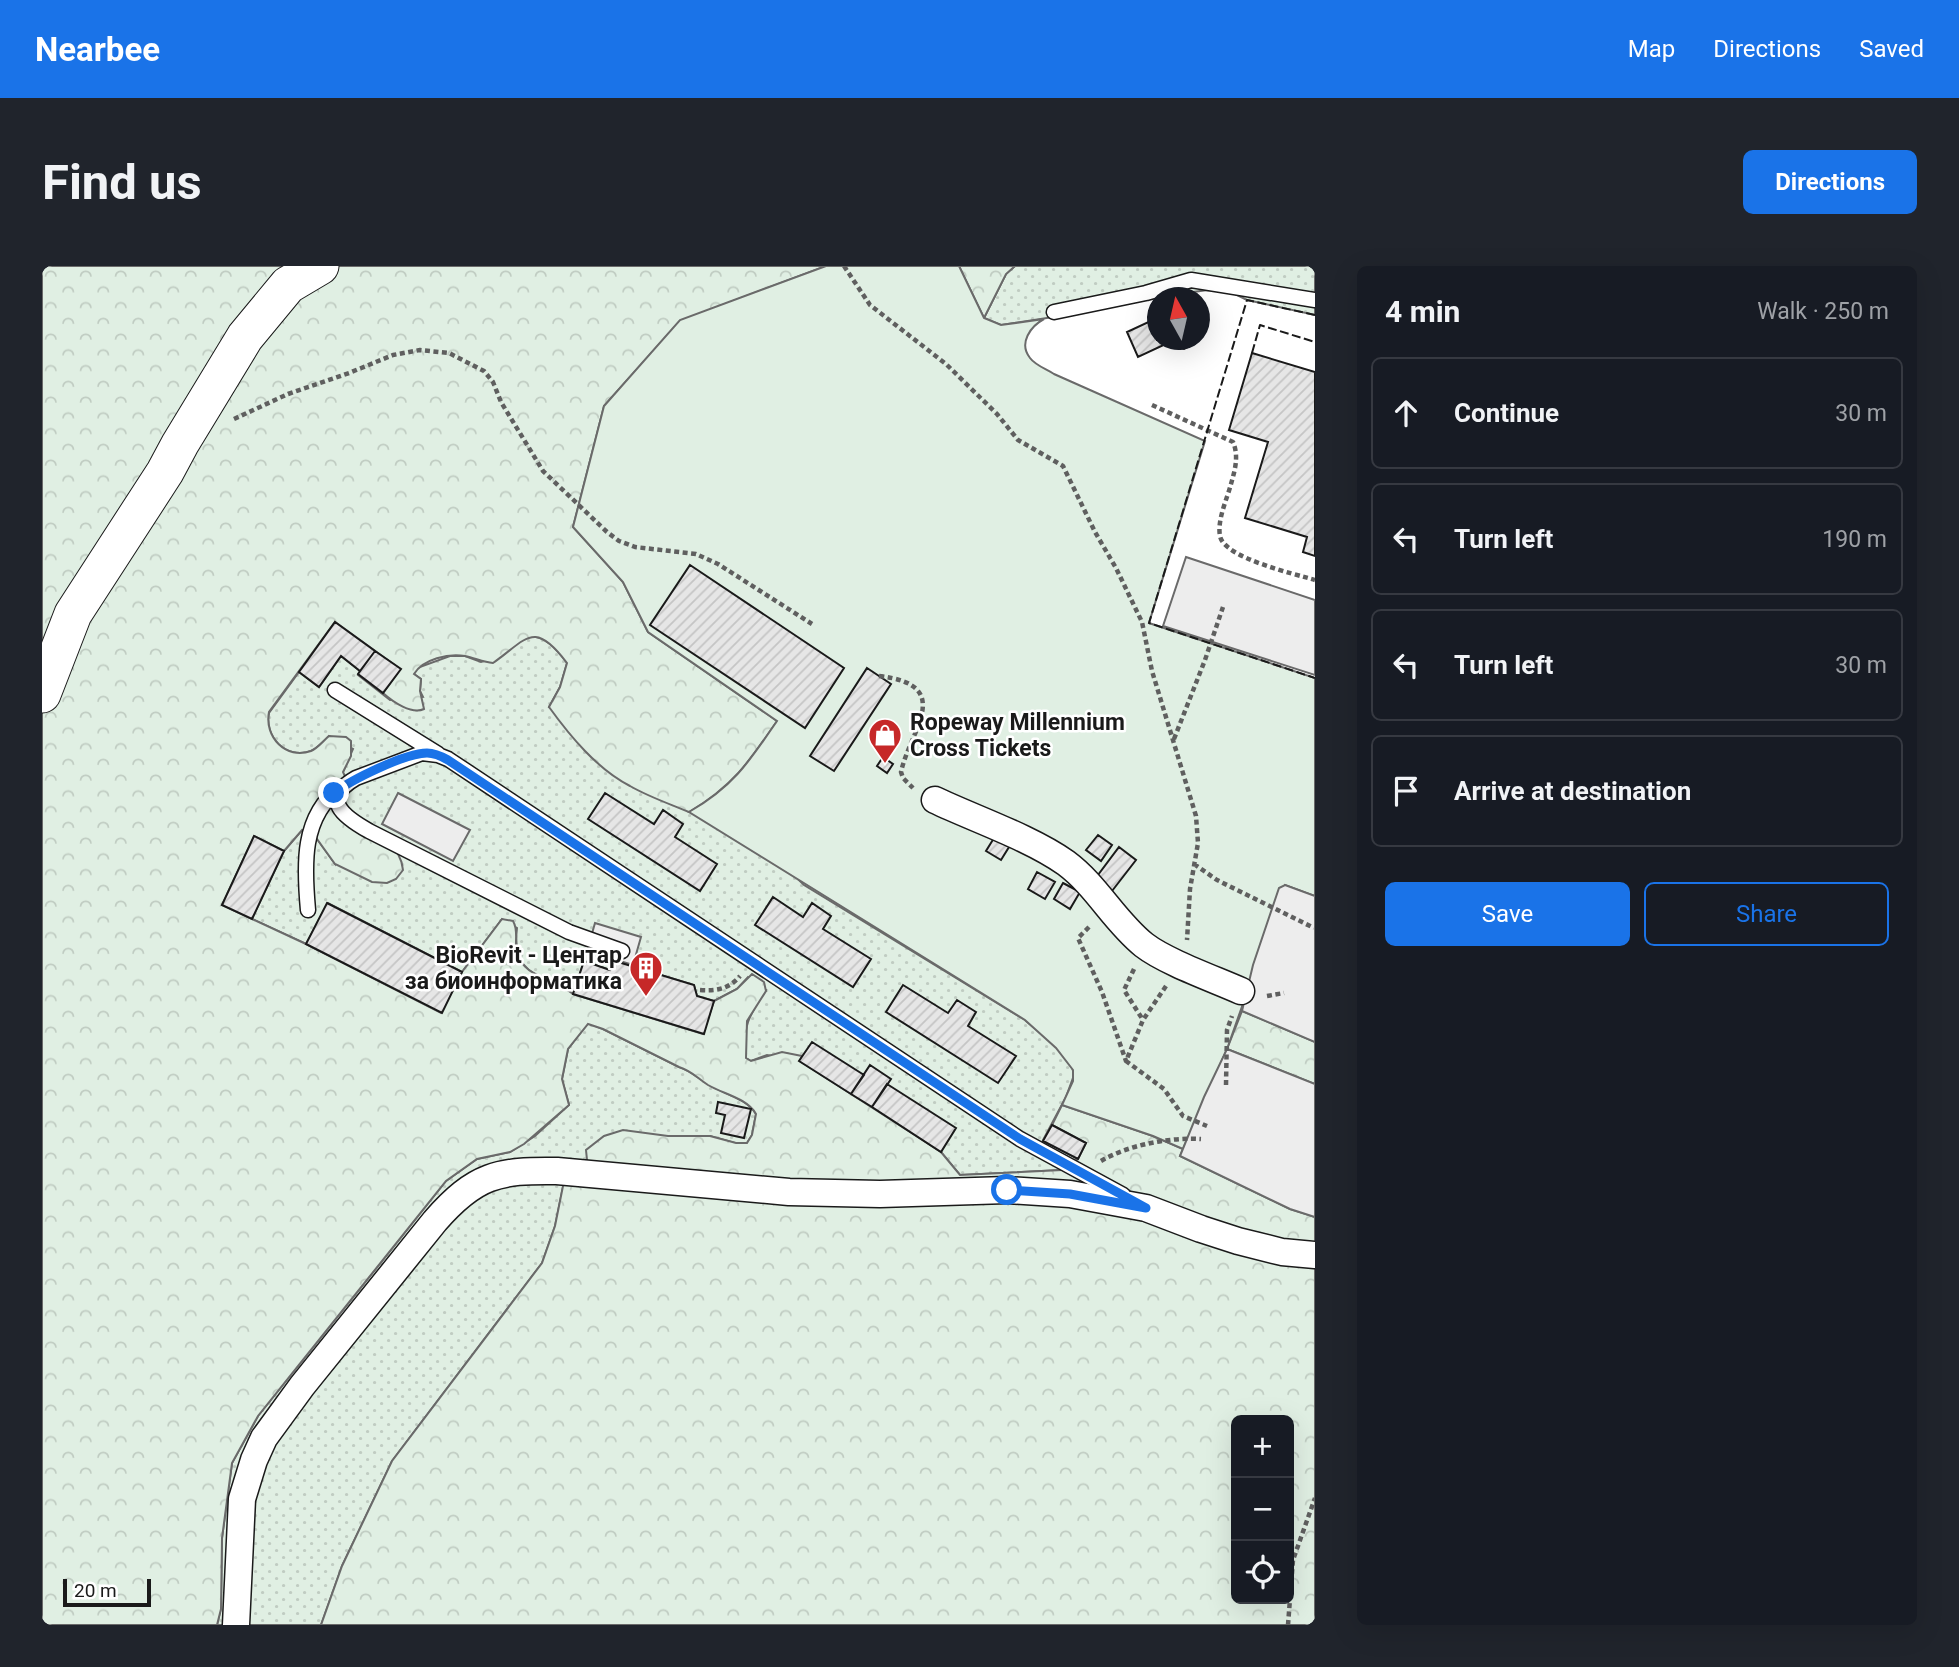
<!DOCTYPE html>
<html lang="en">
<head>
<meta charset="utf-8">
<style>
  body { margin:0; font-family:Roboto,sans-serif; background:#20242c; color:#f1f3f6 }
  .controls { position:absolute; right:21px; bottom:21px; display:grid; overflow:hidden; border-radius:10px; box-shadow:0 7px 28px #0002 }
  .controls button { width:63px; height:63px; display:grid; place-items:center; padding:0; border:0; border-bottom:2px solid #363941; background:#171b24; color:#f1f3f6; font:35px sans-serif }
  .compass { position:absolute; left:1105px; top:21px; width:63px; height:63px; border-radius:50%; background:#171b24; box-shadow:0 7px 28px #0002; rotate:352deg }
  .scale { position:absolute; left:21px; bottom:18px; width:88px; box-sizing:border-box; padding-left:7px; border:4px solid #1a1a1a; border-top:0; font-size:19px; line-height:24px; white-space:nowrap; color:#1a1a1a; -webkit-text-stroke:5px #fff; paint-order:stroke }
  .stop { position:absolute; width:21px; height:21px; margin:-16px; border:5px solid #1a73e8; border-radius:50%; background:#fff }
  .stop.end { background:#1a73e8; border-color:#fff; box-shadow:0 2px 7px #0008 }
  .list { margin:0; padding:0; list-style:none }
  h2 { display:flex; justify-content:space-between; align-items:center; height:91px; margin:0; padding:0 28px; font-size:30px }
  h2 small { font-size:23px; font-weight:400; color:#9ea1a6 }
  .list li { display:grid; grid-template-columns:46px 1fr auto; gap:21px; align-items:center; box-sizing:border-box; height:112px; margin:0 14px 14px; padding:0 14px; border:2px solid #363941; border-radius:10px }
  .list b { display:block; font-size:26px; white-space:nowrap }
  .list em { font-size:23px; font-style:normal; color:#9ea1a6 }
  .actions { display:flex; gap:14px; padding:21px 28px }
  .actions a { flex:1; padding:16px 0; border:2px solid #1a73e8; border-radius:10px; text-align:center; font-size:24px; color:#1a73e8 }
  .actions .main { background:#1a73e8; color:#fff }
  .icon { flex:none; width:38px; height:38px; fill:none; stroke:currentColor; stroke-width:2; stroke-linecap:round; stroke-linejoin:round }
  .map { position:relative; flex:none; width:1273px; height:1359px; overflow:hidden; border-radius:10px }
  header { display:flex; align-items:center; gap:42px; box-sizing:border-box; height:98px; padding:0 35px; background:#1a73e8; color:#fff }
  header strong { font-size:33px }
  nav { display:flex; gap:38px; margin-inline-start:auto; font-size:24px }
  .intro { display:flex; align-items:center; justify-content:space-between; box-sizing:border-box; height:168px; padding:0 42px }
  h1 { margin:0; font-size:49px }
  .button { padding:18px 32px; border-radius:10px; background:#1a73e8; color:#fff; font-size:24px; font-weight:700 }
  main { display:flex; gap:42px; padding:0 42px }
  aside { flex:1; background:#171b24; border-radius:10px; box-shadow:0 7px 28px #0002 }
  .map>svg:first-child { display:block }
  .grass { fill:url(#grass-dots); stroke:#6a6a6a; stroke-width:2 }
  .forest { fill:url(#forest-crowns); stroke:#6a6a6a; stroke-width:2; fill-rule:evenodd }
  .park { fill:#e0efe3; stroke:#6a6a6a; stroke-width:2 }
  .parking { fill:#ededed; stroke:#6a6a6a; stroke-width:2 }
  .building { fill:url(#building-hatch); stroke:#1a1a1a; stroke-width:2 }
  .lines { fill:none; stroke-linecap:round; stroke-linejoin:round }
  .lane-casing { stroke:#1a1a1a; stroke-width:17 }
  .street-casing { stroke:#1a1a1a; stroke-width:29 }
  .secondary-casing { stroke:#1a1a1a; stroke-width:39 }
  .path { stroke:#5f5f5f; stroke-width:4.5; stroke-dasharray:5 3.5; stroke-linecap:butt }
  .lane { stroke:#fff; stroke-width:14 }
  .street { stroke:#fff; stroke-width:26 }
  .secondary { stroke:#fff; stroke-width:37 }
  .fence { stroke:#1a1a1a; stroke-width:2; stroke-dasharray:9 3.5; stroke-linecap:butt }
  .route { stroke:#1a73e8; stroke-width:9 }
  .labels { text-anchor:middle; stroke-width:5; stroke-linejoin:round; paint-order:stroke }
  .poi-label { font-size:23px; font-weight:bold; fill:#1a1a1a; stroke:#fff; text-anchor:start }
</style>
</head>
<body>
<header>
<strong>Nearbee</strong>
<nav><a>Map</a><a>Directions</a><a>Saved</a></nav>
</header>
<div class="intro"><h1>Find us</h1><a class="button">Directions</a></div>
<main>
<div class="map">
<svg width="1273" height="1359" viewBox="0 0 1273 1359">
  <defs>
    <pattern id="grass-dots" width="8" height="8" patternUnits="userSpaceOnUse" patternTransform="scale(1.75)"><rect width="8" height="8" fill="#e0efe3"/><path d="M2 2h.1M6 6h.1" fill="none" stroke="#c0ccc2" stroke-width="1.8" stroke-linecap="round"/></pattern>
    <pattern id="forest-crowns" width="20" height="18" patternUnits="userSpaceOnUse" patternTransform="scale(1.75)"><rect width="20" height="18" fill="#e0efe3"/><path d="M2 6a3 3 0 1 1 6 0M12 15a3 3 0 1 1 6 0" fill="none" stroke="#c0ccc2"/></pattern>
    <pattern id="building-hatch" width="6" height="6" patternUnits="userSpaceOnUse" patternTransform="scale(1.75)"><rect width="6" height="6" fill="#e6e6e6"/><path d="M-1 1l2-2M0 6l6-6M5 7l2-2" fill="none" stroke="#c5c5c5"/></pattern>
  </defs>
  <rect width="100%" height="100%" fill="#fff"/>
  <path class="grass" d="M973 0H1273V49L1205 34 1191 27 1166 24 1121 30 1044 46 959 59 942 52 964 8Z
    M485 370C503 369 515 383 525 397L518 421 507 441 672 532 762 619 983 754C999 769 1029 786 1032 809L1024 831 1001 874 1036 893 1020 904 918 909 899 886 757 795 725 789 709 795 704 792C700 761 707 749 724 724L706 711 695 723 672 735 655 730 652 719 576 696 568 704 542 695 531 728C500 707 469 711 475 662L460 653 420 706 286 637 264 678 210 653 242 585 260 564 275 573 293 598 300 547 301 506 311 483 287 470C282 475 276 482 269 485 244 494 222 471 227 447L257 406 277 421 299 390 318 405 316 409 348 434 381 431 378 425 379 413 372 408 375 402 408 390H423L439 396 460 390 473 378Z
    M546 757 561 763 637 801C650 805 655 812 666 818 681 828 705 832 714 848L710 869 705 877H693L668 870H626L545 894 521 921 513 960 500 997 350 1195 300 1300 279 1359H175L179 1342 180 1272 190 1197 216 1150 404 915 435 893 468 886 493 870 527 839 520 813 526 783Z"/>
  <path class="forest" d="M0 0H784L638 55 562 140 531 261 581 316 606 366 735 455C708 495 690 521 647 546 628 538 607 531 588 520 555 503 528 470 507 441L518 421 525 397C492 353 485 373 451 397 441 396 433 392 423 390 407 387 381 393 372 408L379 413 378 425 382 443C370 449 351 436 341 427L358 403 293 356 227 446C222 471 244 494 269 485 276 482 281 475 287 470L304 471 309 475V490L301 506 306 517 295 537C317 554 359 574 361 604L354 613 345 617 330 616 293 598 275 573 260 564 242 585 212 570 180 639 264 678 399 747 420 706 460 653 471 655C477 665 472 675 475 687 481 706 496 709 513 716 519 719 525 724 531 728L661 768 672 735 695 723 710 708 722 716 724 725 705 755 704 792 709 795 740 786 760 790 758 795 899 886 918 909 1020 904 1036 893 1044 877 1010 859 1020 839 1111 870 1141 883 1138 890 1248 943 1273 951V1359H279L300 1300 350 1195 500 997 513 960 521 920 545 894 544 884 562 870 581 864 626 870H668L694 877H705L710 869 714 848C705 832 681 828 666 819 655 812 650 805 637 801L561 763 546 758 526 783 520 813 527 839 482 878 468 886 435 893 404 915 216 1150 190 1197 180 1272 179 1343 175 1359H0ZM1194 1154H1247V1333H1194Z
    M917 0H973L964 8 942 52Z
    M1200 745 1273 776V818L1185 783Z"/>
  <path class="park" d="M784 0H917L942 52 959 59 1002 53C989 60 976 77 988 92 993 99 1004 103 1012 108L1163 175 1107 357 1273 412V630L1243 619 1185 783 1141 883 1111 870 1020 839 1031 815V804L1014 782 983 754 647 546C691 521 707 496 735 455L606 366 581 316 531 261 562 140 638 54Z"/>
  <path class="parking" d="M1144 291 1273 334V409L1121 360Z
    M356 527 428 564 411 595 340 558Z
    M1243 619 1273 630V776L1200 745 1211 699 1237 622Z
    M553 657 599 671 591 699 545 685Z
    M1185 783 1273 818V951L1248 943 1138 890 1162 831Z"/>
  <path class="building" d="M1157 40 1163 51 1157 63Z
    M1115 52V74H1155L1154 77 1142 83 1133 80 1130 75 1096 91 1085 66Z
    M1210 87 1273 106V290L1261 286 1265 271 1203 252 1226 176 1187 164Z
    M648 299 802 402 763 462 608 359Z
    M293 356 333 385 318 405 299 390 277 421 257 406Z
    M333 385 359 403 341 427 316 408Z
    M825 402 849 418 792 505 768 490Z
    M841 491 851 498 845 507 835 500Z
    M563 527 612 558 621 544 641 558 633 571 675 598 658 625 546 553Z
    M1056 569 1070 579 1059 595 1044 584Z
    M212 570 242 585 210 653 180 639Z
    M952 572 967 581 959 594 944 585Z
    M1077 581 1094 594 1070 625 1053 613Z
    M995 606 1013 616 1003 633 986 623Z
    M1021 617 1038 626 1028 643 1012 633Z
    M731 631 761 651 770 637 789 650 781 663 829 693 811 721 713 659Z
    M285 637 420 706 400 747 264 678Z
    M542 695 568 704 576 696 652 719 655 730 672 735 662 768 531 728Z
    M861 719 906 747 915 734 934 746 926 760 974 790 956 817 844 746Z
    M770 776 822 809 809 828 757 795Z
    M828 799 849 813 830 841 809 828Z
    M845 818 914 862 899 886 830 841Z
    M676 836 709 843 702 872 679 867 683 849 674 847Z
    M1010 859 1044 877 1036 893 1001 875Z"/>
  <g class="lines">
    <defs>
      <path id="lane" d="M1012 46 1104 27 1149 14 1273 34
        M293 424 396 488
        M266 644C262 600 259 550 299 521
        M580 685 527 666 327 565C302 551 277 533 314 512L380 487 396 489 406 493 978 873 1081 929"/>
      <path id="street" d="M893 534C933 553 989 572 1024 597 1055 620 1072 655 1102 679 1124 696 1172 713 1199 725
        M194 1359 200 1233 212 1194 222 1172 260 1120 393 955C433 909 456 904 515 905L747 926 838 928 965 924 1028 928 1104 942 1159 963 1196 975 1240 986 1273 989"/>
      <path id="secondary" d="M0 428 31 348 123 206 138 178 203 71 246 19 278 0"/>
    </defs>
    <use href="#lane" class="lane-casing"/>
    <use href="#street" class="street-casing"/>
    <use href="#secondary" class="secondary-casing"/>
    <path class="path" d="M802 0 828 39 904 98 955 148 976 174 1021 200 1053 266 1074 302 1100 356 1110 405 1154 550 1156 577 1148 623 1145 674
      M1110 139 1191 176C1197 190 1193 204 1189 218 1185 233 1175 254 1178 270 1182 292 1253 308 1273 314
      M192 153 246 128 307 107 351 89 378 84 407 87 442 105 451 116 459 136 501 205 565 266 577 275 593 281 654 288 676 298 770 358
      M837 410C914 419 868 464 859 506L861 512 871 522
      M1132 473 1163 394 1181 341
      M1152 598 1175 614 1272 662
      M1047 661 1036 672 1060 726 1084 795
      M1092 703 1082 724 1101 754
      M1124 720 1101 754 1084 795 1122 823 1141 850 1165 860
      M658 724C675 725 687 723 698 710
      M1225 730 1242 727
      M1184 819 1185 764 1190 750
      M1059 895C1086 879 1128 871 1159 873
      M1246 1359 1251 1294 1273 1232"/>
    <use href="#lane" class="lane"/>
    <use href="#street" class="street"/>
    <use href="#secondary" class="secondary"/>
    <path class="fence" d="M1273 49 1205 34 1107 357 1273 412
      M1210 87 1218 59 1273 76"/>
  </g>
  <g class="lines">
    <path class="route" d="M292 527C309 514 363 487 385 487 392 487 399 490 406 494L978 873 1104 942 1028 928 965 924"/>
  </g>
  <defs>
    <symbol id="shop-pin" viewBox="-11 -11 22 30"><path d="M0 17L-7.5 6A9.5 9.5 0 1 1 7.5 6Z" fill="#c62828" stroke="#fff"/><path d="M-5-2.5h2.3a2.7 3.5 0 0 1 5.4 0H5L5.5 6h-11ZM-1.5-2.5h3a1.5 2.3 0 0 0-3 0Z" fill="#fff"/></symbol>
    <symbol id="building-pin" viewBox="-11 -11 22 30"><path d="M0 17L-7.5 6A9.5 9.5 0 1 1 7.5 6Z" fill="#c62828" stroke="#fff"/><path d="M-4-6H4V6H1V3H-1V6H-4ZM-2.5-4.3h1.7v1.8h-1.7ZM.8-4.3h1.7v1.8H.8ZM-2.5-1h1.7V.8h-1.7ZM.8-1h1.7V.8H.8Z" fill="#fff"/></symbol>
  </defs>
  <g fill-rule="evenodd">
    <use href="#shop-pin" x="824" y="450" width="38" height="52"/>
    <use href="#building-pin" x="585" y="683" width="38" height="52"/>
  </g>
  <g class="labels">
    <g class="poi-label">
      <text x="868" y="464">Ropeway Millennium<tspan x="868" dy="26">Cross Tickets</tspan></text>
      <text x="580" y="697" text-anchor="end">BioRevit - Центар<tspan x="580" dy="26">за биоинформатика</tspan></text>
    </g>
  </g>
</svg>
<div class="controls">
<button>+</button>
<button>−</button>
<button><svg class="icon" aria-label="locate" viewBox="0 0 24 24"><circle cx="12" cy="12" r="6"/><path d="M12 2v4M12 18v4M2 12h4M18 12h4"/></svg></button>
</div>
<svg class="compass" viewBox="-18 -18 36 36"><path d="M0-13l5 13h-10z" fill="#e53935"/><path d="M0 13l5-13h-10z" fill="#9ea1a6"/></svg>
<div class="scale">20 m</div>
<div class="stop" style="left:965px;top:924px"></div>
<div class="stop end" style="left:292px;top:527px"></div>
</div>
<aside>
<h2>4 min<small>Walk · 250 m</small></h2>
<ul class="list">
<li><svg class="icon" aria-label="ahead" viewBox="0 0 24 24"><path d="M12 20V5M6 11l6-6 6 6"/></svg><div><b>Continue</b></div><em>30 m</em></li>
<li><svg class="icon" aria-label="left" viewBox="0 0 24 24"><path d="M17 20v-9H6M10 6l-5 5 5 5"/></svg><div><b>Turn left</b></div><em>190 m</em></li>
<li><svg class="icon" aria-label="left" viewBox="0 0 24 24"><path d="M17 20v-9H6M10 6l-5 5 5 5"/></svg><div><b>Turn left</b></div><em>30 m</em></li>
<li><svg class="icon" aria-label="arrive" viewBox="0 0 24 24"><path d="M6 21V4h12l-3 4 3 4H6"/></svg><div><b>Arrive at destination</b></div></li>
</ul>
<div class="actions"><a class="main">Save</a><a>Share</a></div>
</aside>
</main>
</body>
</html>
